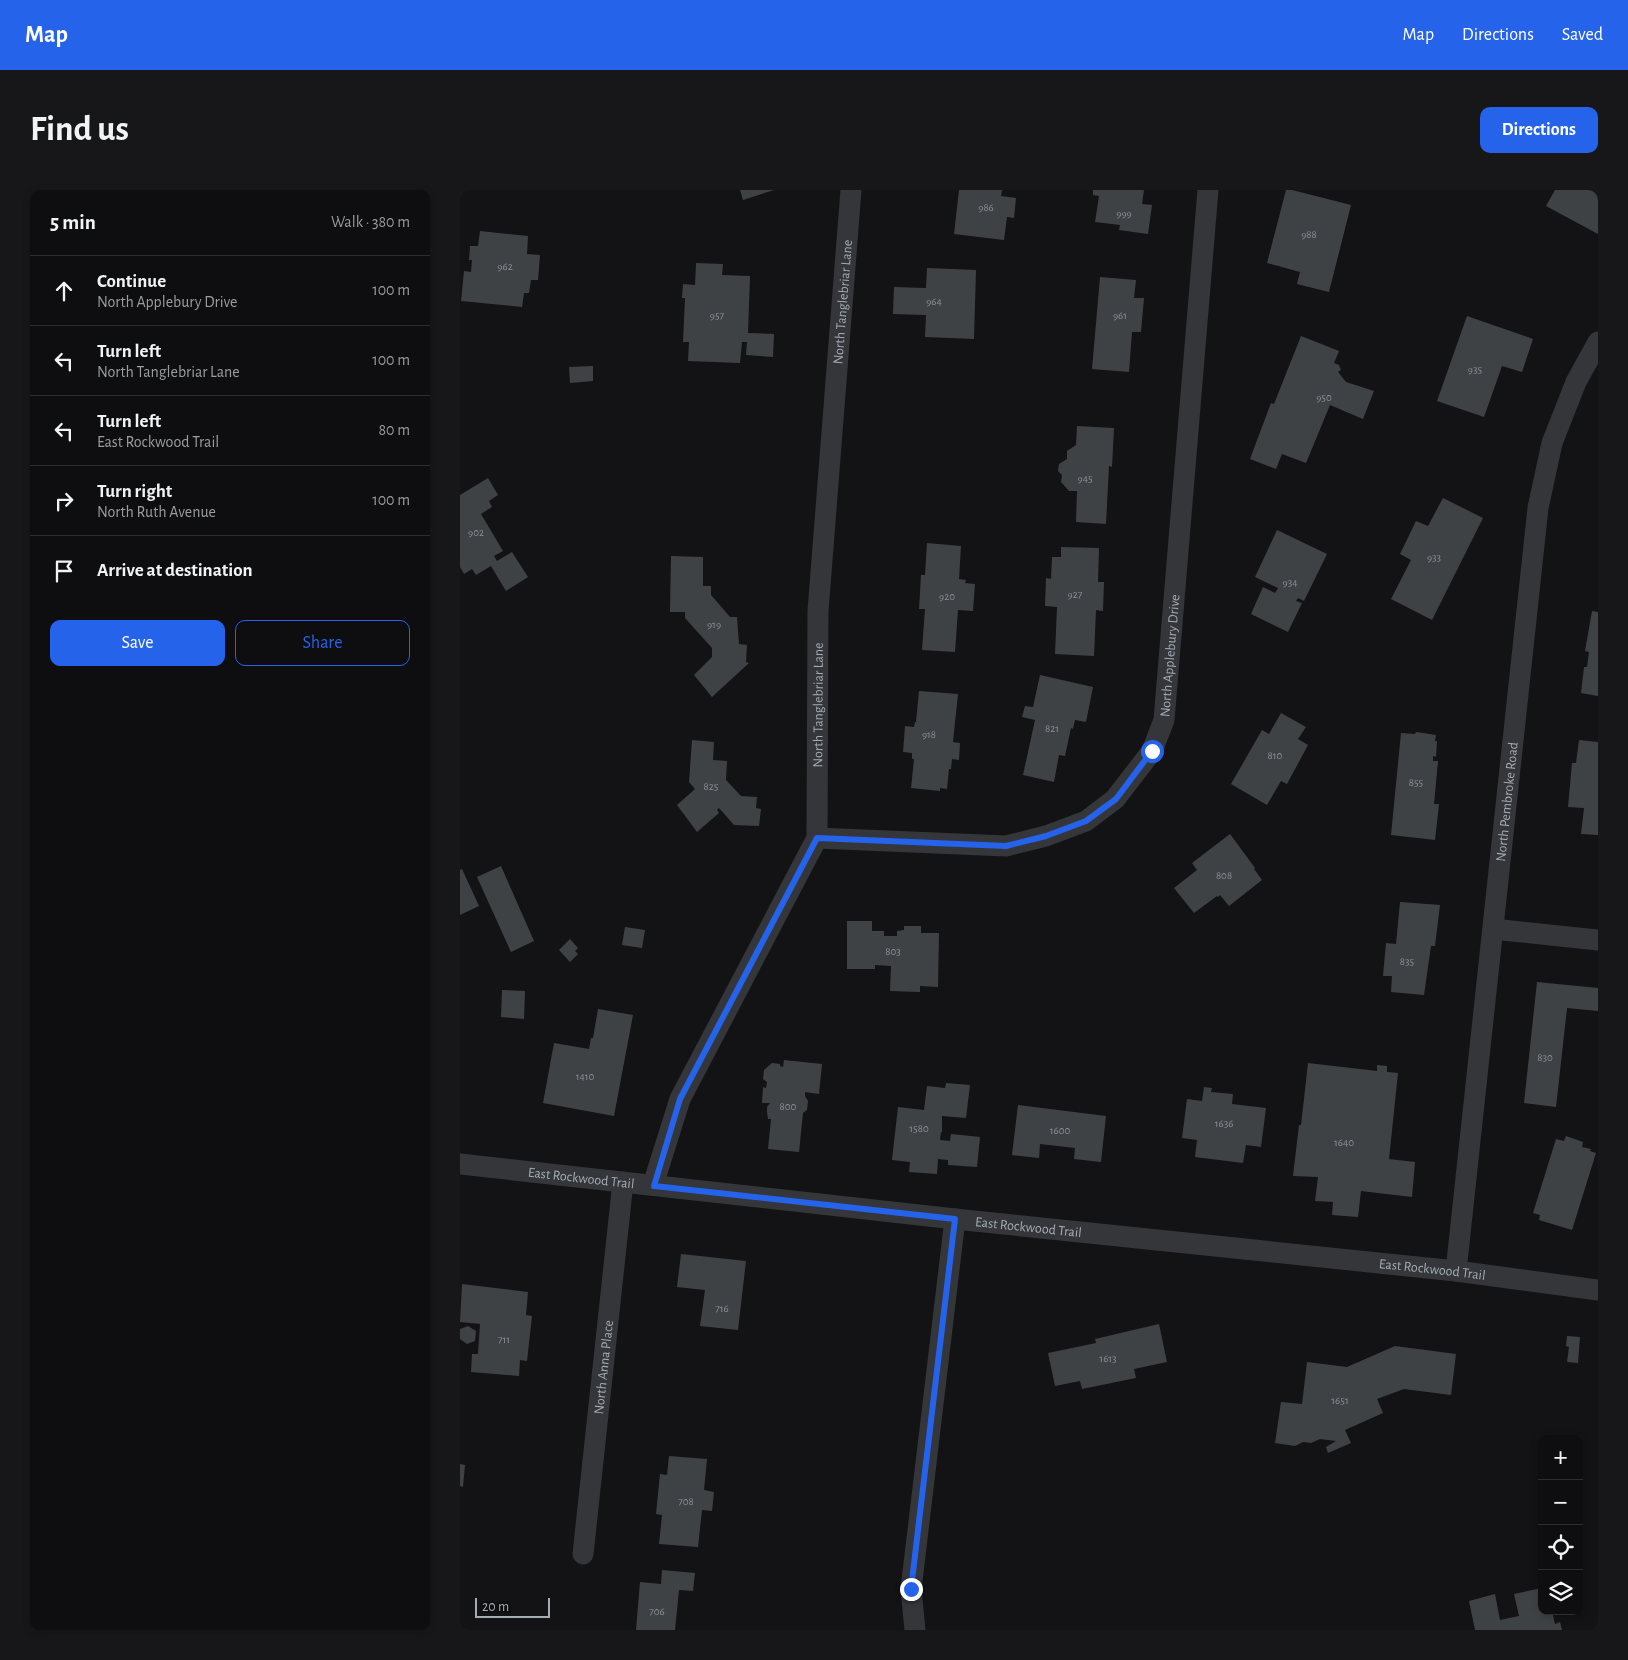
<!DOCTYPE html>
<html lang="en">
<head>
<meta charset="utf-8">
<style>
  body { margin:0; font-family:"Alegreya Sans",sans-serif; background:#171719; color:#f1f3f6 }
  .controls { position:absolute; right:15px; bottom:15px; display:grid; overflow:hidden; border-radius:10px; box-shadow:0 2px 8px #0003 }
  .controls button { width:45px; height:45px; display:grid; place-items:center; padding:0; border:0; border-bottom:1px solid #2e2e30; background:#0e0e10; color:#f1f3f6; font:25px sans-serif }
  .scale { position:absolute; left:15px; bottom:12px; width:75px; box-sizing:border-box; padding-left:5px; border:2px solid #a5acb5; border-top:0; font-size:14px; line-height:18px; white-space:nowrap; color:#a5acb5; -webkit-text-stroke:4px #0e0e10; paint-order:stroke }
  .stop { position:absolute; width:15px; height:15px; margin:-11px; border:4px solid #2563eb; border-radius:50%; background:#fff }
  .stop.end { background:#2563eb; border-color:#fff; box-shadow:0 1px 5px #0008 }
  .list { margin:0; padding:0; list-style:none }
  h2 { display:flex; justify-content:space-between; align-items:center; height:65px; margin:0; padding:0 20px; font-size:21px }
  h2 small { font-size:16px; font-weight:400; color:#9b9c9f }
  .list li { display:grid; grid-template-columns:32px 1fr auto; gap:15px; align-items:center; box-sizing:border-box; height:70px; padding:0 20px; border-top:1px solid #2e2e30 }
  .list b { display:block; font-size:19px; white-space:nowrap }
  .list p { margin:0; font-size:16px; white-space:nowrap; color:#9b9c9f }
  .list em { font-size:16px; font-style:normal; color:#9b9c9f }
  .actions { display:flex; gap:10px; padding:15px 20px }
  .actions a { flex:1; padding:11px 0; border:1px solid #2563eb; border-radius:10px; text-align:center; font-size:18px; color:#2563eb }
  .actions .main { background:#2563eb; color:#fff }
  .icon { flex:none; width:28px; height:28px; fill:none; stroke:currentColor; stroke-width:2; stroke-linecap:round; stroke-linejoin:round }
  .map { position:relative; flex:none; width:1138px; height:1440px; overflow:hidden; border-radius:10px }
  header { display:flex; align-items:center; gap:30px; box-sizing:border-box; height:70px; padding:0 25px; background:#2563eb; color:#fff }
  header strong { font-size:24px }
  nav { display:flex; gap:28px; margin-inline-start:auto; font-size:18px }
  .intro { display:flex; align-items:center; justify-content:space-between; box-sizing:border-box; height:120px; padding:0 30px }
  h1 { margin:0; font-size:35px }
  .button { padding:12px 22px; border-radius:10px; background:#2563eb; color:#fff; font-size:18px; font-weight:700 }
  main { display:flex; gap:30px; padding:0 30px }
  aside { flex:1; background:#0e0e10; border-radius:10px; box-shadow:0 2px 8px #0003 }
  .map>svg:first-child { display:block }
  .building { fill:#3f4245 }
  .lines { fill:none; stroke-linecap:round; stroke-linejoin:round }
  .minor { stroke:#34363a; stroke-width:21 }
  .route { stroke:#2563eb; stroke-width:6 }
  .labels { text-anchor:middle; stroke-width:4; stroke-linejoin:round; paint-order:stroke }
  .number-label { font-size:11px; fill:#8c9299 }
  .street-label { font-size:14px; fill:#a5acb5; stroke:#0e0e10 }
</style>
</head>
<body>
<header>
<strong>Map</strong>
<nav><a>Map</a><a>Directions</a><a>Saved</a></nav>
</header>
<div class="intro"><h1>Find us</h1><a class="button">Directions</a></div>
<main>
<aside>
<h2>5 min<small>Walk · 380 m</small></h2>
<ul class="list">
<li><svg class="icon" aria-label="ahead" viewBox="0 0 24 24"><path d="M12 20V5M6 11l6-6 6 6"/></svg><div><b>Continue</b><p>North Applebury Drive</p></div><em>100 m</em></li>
<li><svg class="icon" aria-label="left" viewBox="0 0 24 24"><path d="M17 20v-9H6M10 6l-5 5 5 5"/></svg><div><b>Turn left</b><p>North Tanglebriar Lane</p></div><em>100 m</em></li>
<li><svg class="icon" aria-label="left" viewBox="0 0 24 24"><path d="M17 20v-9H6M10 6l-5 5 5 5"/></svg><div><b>Turn left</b><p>East Rockwood Trail</p></div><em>80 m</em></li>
<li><svg class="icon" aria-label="right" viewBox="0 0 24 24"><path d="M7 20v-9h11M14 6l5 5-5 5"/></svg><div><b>Turn right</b><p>North Ruth Avenue</p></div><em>100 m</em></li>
<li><svg class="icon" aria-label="arrive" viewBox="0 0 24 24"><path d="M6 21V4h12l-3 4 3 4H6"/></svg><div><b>Arrive at destination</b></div></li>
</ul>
<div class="actions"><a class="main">Save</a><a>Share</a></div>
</aside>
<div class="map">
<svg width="1138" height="1440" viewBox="0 0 1138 1440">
  <rect width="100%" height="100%" fill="#131315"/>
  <path class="building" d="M280 0H314L283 10Z
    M499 0H542L541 6 556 8 554 28 547 27 544 50 494 44Z
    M633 0H684L682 14 692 15 688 44 659 40 660 35 635 32 639 6 633 5Z
    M826 0H832L891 15 869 102 837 94 840 82 807 73Z
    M1095 0H1138V44L1086 16Z
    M20 41 68 46 67 64 80 65 78 90H71L69 103H64L62 117 1 111 4 81 11 82 12 70H9L10 56H18Z
    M236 73 263 74 262 85 290 86 288 143 314 144 313 167 286 165 287 152H282L280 173 228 171 229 152H223L225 108H222L223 94 235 95Z
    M467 78 516 80 514 149 465 147 466 125 433 124 434 97 466 98Z
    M640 87 676 90 674 108H684L681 142H672L669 182 632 179Z
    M1007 126 1073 149 1062 182 1042 176 1024 227 977 211Z
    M841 146 879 161 874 173 879 175 881 180 878 182 886 192 914 201 903 229 870 215 846 273 822 264 816 279 790 269 811 213 814 214Z
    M133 176V191L110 193 109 177Z
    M617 236 654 238 652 277 649 276 646 334 616 332 617 301H609L601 292 602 285 598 281 599 274 607 269V261L616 255Z
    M28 288 38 305 29 311 32 317 21 324 43 361 34 366 37 371 52 362 68 387 46 401 31 376 16 385 12 379 4 384 0 377V305Z
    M983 308 1023 328 972 430 931 409 951 370 940 364 956 331 968 336Z
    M817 340 867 364 844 411 838 408 836 411 842 413 828 442 791 424 803 397 815 403 818 398 795 387Z
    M467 353 501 356 499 389 506 390 505 393 515 394 513 421 498 420 495 462 462 460 465 419H459L461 385H465Z
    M601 357 639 358 638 392H644L643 421 636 420 634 466 595 464 597 417 585 416 586 388 591 389 592 367H601Z
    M211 366 243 367V396H251V405L270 427H277L279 454 287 455 286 472 289 473 252 507 234 485 252 467V458L225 428V422H210Z
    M1132 421 1138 422V506L1121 503 1124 477H1127L1129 462 1125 461Z
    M580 485 633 497 626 532 615 530 613 539 611 538 605 566 599 565 594 592 563 585 575 530 562 527 565 516 573 517Z
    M459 501 498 504 493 552 500 553 499 570 492 569 491 579H489L487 599 480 598V601L451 598 454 569H452V563L443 562 445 536 454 537 455 532H456Z
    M821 523 846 537 838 549 848 555 827 594 821 591 807 615 771 594 802 540 809 544Z
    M956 542 976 545 975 551H977L976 567 973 566V571H978L974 614H979L975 650 931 645 941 543 955 544Z
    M232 550 254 552 253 570 267 571 266 590 281 606 297 607 296 618 301 619 299 636 274 635 259 618 257 620 259 623 237 642 217 615 235 599 229 592Z
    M1119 550 1138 552V645L1121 644 1124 618 1108 617 1112 573H1116Z
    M770 644 795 678 794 679 802 690 769 716 760 705 758 707 757 706 734 723 714 698 737 680 732 673Z
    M41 676 74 751 51 762 17 687Z
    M2 679 19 716 0 725V680Z
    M940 712 980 715 975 756H971L964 805 931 802 932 786H923L926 753 936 754Z
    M387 731H412V741H424V746H437V741L444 740V736H461V743H479L478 797 460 796V802L430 801 431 776 415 775V779H387Z
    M165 737 185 740 182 758 162 755Z
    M110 749 118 758 115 761 118 764 110 772 99 760Z
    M1077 792 1138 798V821L1107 818 1096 917 1064 913Z
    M42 800 65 801 64 829 41 827Z
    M138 819 173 825 154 926 83 913 94 853 129 859 131 848H133Z
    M324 870 362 874 359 904 345 902V906L348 911 347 920 343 923 339 962 308 959 311 929H308L307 922V917L310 913H302L303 897 306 898 307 892 303 889 304 880 312 873 320 874V876L323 877Z
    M848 873 917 881V875L927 876V882L938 883 929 969 955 972 952 1007 901 1001 898 1027 872 1025 873 1012 855 1011 858 987 833 986 839 935H841Z
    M486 893 510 895 506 928 482 926V942H481L480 950 490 951 491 944 520 947 517 977 488 975V970L478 969 477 984 449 982 450 972 432 970 438 917 464 920 467 896 485 898Z
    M744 897 752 898 751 902 773 904 772 914 806 918 801 957 786 955 783 973 735 967 737 950 722 948 727 909 742 911Z
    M558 915 646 926 641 972 614 969 615 958 580 954 579 968 552 965Z
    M1106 946 1123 952 1122 957 1131 959 1130 961 1136 963 1112 1040 1079 1030 1080 1025 1073 1023 1096 949 1104 951Z
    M221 1064 286 1071 278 1140 240 1136 245 1100 217 1097Z
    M2 1094 68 1102 66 1125 72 1126 67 1171 60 1170 59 1186 11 1182 12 1164H18L20 1134 0 1132Z
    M699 1134 707 1172 674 1179 676 1188 622 1199 620 1191 595 1196 588 1163 636 1153 635 1149Z
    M8 1136 16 1141 15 1151 7 1154 0 1149V1139Z
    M1107 1146 1120 1147 1118 1173 1107 1172 1109 1157 1106 1156Z
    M935 1156 996 1164 991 1205 944 1199 917 1209 923 1223 885 1240 891 1253 868 1263 866 1257 876 1251 860 1249 851 1253 843 1252 835 1256 815 1253 821 1212 842 1214 847 1172 887 1177Z
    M209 1266 247 1269 244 1300 254 1302 252 1321 242 1320 238 1357 199 1354 202 1325 196 1324 200 1284 207 1285Z
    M0 1274 5 1275 3 1297 0 1296Z
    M202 1380 235 1383 233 1401 219 1400 215 1440H176L180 1392 201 1394Z
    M1082 1398V1421H1092L1095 1434 1100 1432 1102 1440H1015L1009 1411 1035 1404 1040 1430 1059 1426 1054 1404Z"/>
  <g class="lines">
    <g class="minor">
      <path id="s1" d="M357 648 546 656 586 646 626 631 655 609 692 561 704 530 748 0"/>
      <path d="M1033 739 1138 750"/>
      <path id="s2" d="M0 974 495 1029 996 1081 1138 1100"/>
      <path id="s3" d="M193 995 220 909 357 648 358 421 391 0"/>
      <path id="s4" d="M996 1081 1078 318 1092 253 1116 192 1138 152"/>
      <path id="s5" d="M123 1364 163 992"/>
      <path d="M455 1440 451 1399 495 1029"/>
    </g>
  </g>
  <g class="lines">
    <path class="route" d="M451 1399 495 1029 194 996 220 909 357 648 546 656 586 646 626 631 656 609 692 561"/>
  </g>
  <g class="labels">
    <g class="number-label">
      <text x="526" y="21">986</text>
      <text x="664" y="27">999</text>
      <text x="849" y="48">988</text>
      <text x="45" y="80">962</text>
      <text x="474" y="115">964</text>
      <text x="257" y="129">957</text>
      <text x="660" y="129">961</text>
      <text x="1015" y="183">935</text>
      <text x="864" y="211">950</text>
      <text x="625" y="292">945</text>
      <text x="16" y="346">902</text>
      <text x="974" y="371">933</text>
      <text x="830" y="396">934</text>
      <text x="615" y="408">927</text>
      <text x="487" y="410">920</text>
      <text x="254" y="438">919</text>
      <text x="592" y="542">821</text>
      <text x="469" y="548">918</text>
      <text x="815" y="569">810</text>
      <text x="956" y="596">855</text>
      <text x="251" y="600">825</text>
      <text x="764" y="689">808</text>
      <text x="433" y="765">803</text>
      <text x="947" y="775">835</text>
      <text x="1085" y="871">830</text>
      <text x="125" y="890">1410</text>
      <text x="328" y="920">800</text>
      <text x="764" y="937">1636</text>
      <text x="459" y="942">1580</text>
      <text x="600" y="944">1600</text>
      <text x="884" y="956">1640</text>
      <text x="262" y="1122">716</text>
      <text x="44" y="1153">711</text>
      <text x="648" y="1172">1613</text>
      <text x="880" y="1214">1651</text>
      <text x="226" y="1315">708</text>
      <text x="197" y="1425">706</text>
    </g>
    <g class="street-label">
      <text dy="5" stroke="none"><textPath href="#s3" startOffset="922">North Tanglebriar Lane</textPath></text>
      <text dy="5" stroke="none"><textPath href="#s1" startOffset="468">North Applebury Drive</textPath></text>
      <text dy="5" stroke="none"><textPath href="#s3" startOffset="518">North Tanglebriar Lane</textPath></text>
      <text dy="5" stroke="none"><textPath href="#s4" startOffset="472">North Pembroke Road</textPath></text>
      <text dy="5" stroke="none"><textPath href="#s2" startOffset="122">East Rockwood Trail</textPath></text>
      <text dy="5" stroke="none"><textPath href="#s2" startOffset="572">East Rockwood Trail</textPath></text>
      <text dy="5" stroke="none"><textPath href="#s2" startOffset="978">East Rockwood Trail</textPath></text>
      <text dy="5" stroke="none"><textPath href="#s5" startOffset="188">North Anna Place</textPath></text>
    </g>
  </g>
</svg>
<div class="controls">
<button>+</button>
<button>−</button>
<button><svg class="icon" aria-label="locate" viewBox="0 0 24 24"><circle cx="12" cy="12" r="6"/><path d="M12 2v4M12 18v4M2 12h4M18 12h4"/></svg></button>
<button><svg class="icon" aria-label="layers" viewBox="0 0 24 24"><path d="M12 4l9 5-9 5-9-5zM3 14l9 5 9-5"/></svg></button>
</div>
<div class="scale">20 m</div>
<div class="stop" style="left:692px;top:561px"></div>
<div class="stop end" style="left:451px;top:1399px"></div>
</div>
</main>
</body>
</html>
